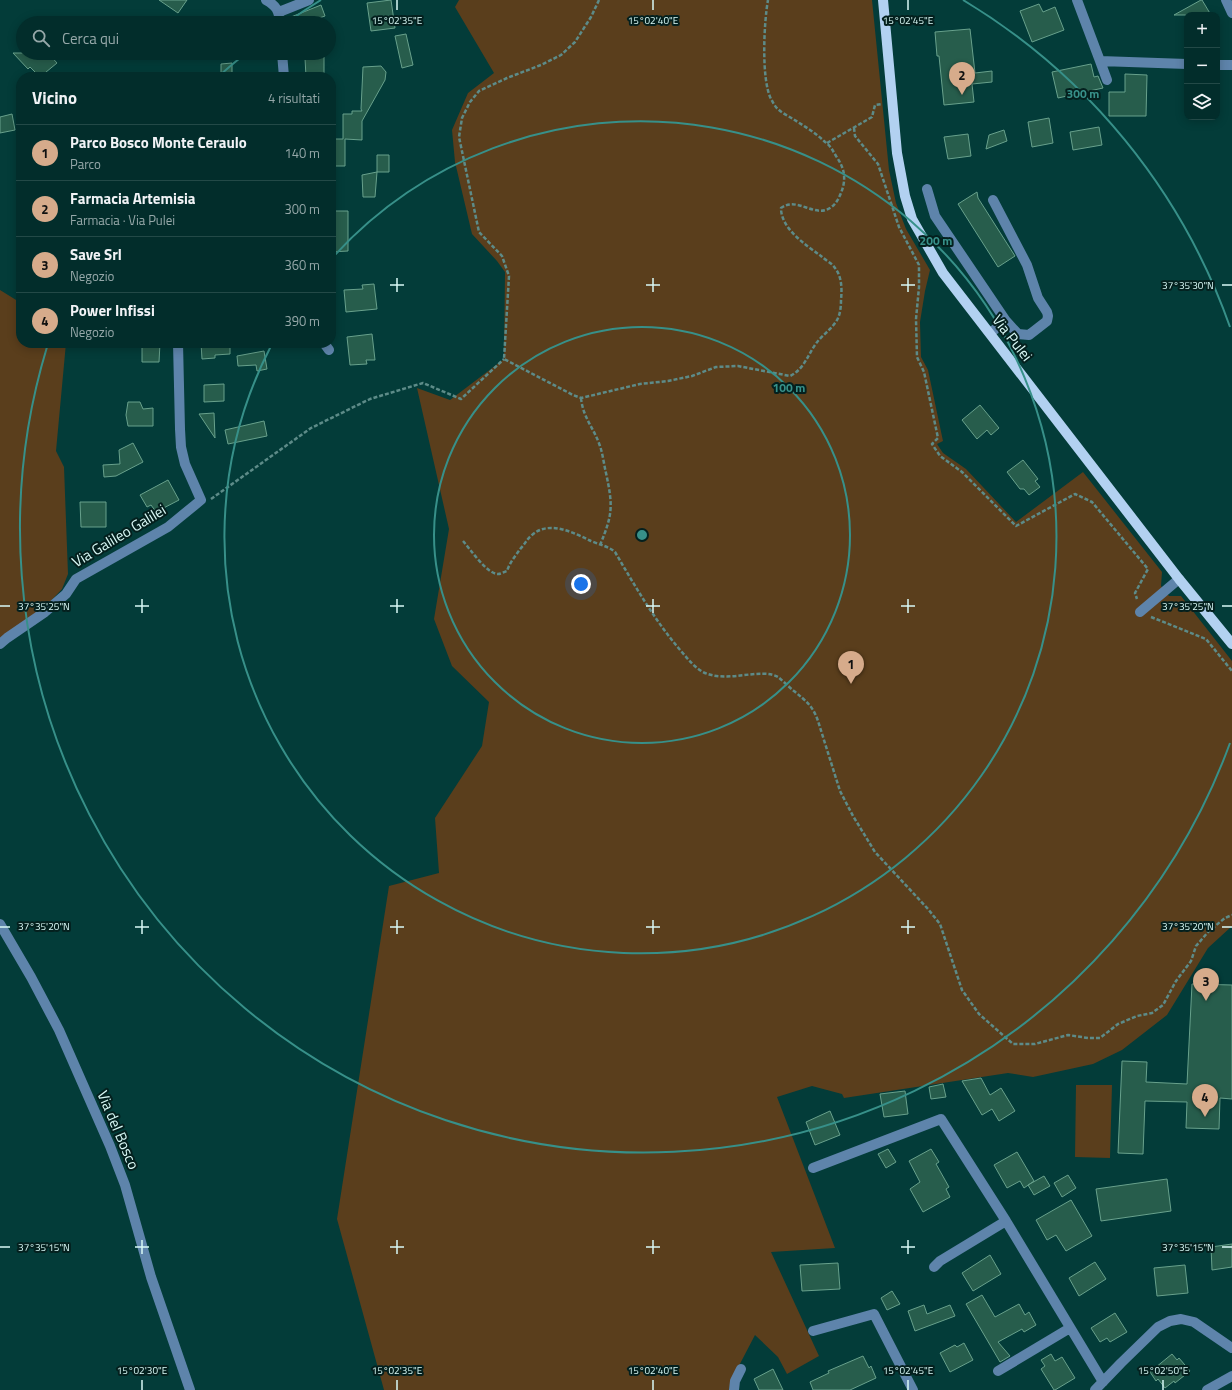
<!DOCTYPE html>
<html lang="it">
<head>
<meta charset="utf-8">
<style>
  body { margin:0; font-family:"Titillium Web",sans-serif; background:#0c3533; color:#f1f3f6 }
  .controls { position:absolute; right:12px; top:12px; display:grid; overflow:hidden; border-radius:8px; box-shadow:0 2px 10px #0003 }
  .controls button { width:36px; height:36px; display:grid; place-items:center; padding:0; border:0; border-bottom:1px solid #234947; background:#022d2b; color:#f1f3f6; font:20px sans-serif }
  .you { position:absolute; left:581px; top:584px; width:14px; height:14px; margin:-10px; border:3px solid #fff; border-radius:50%; background:#1a73e8; box-shadow:0 0 0 6px #1a73e833 }
  .badge { display:grid; place-items:center; width:26px; height:26px; border-radius:50%; background:#d6ab8b; color:#111; font-size:13px; font-weight:700 }
  .pin { position:absolute; translate:-50% -33px; filter:drop-shadow(0 1px 2px #0008) }
  .pin::after { content:''; position:absolute; top:21px; width:14px; height:12px; background:inherit; clip-path:polygon(0 0,100% 0,50% 100%) }
  .list { margin:0; padding:0; list-style:none }
  h2 { display:flex; justify-content:space-between; align-items:center; height:52px; margin:0; padding:0 16px; font-size:17px }
  h2 small { font-size:13px; font-weight:400; color:#96a8a9 }
  .list li { display:grid; grid-template-columns:26px 1fr auto; gap:12px; align-items:center; box-sizing:border-box; height:56px; padding:0 16px; border-top:1px solid #234947 }
  .list b { display:block; font-size:15px; white-space:nowrap }
  .list p { margin:0; font-size:13px; white-space:nowrap; color:#96a8a9 }
  .list em { font-size:13px; font-style:normal; color:#96a8a9 }
  .icon { flex:none; width:22px; height:22px; fill:none; stroke:currentColor; stroke-width:2; stroke-linecap:round; stroke-linejoin:round }
  .map { position:relative; flex:none; width:1232px; height:1390px; overflow:hidden }
  .search { position:absolute; background:#022d2b; box-shadow:0 2px 10px #0003; left:16px; top:16px; width:320px; height:44px; display:flex; align-items:center; gap:10px; box-sizing:border-box; padding:0 14px; border-radius:22px; color:#96a8a9; font-size:15px }
  .panel { position:absolute; background:#022d2b; box-shadow:0 2px 10px #0003; left:16px; top:72px; width:320px; height:276px; border-radius:16px }
  .map>svg:first-child { display:block }
  .green { fill:#5a3e1c }
  .building { fill:#275d4c; stroke:#68a18c }
  .lines { fill:none; stroke-linecap:round; stroke-linejoin:round }
  .path { stroke:#5d8b88; stroke-width:2.5; stroke-dasharray:4 2; stroke-linecap:butt }
  .minor { stroke:#5e84ab; stroke-width:10 }
  .major { stroke:#b2d1f1; stroke-width:10 }
  .ticks { fill:none; stroke:#d9f9f6; stroke-width:1.5 }
  .ring { fill:none; stroke:#379089; stroke-width:2 }
  .labels { text-anchor:middle; stroke-width:4; stroke-linejoin:round; paint-order:stroke }
  .street-label { font-size:15px; fill:#d9f9f6; stroke:#04201e }
  .ticks-label { font-size:10px; text-anchor:middle; fill:#d9f9f6; stroke:#04201e; stroke-width:4; stroke-linejoin:round; paint-order:stroke }
  .centre { fill:#379089; stroke:#04201e; stroke-width:2 }
  .ring-label { font-size:12px; text-anchor:middle; font-weight:bold; fill:#379089; stroke:#04201e; stroke-width:4; stroke-linejoin:round; paint-order:stroke }
</style>
</head>
<body>
<div class="map">
<svg width="1232" height="1390" viewBox="0 0 1232 1390">
  <rect width="100%" height="100%" fill="#033c39"/>
  <path class="green" d="M459 0H872L889 170 896 203 906 229 930 270 925 291 920 322 921 357 928 370 943 441 937 444 943 453 966 469 1016 522 1083 472 1162 572 1161 586 1169 596H1181L1232 661V926L1208 948 1167 1015 1122 1050 1093 1064 1033 1077 1008 1073 844 1098 842 1094 812 1086 777 1097 835 1248 771 1252 819 1356 787 1374 778 1357 755 1335 731 1381 729 1390H384L337 1219 389 886 439 873 435 818 482 746 489 702 452 666 434 619 449 529 417 388 450 400 504 359 505 272 497 261 472 234 455 162 452 130 468 93 494 73 455 7Z
    M0 290 21 303V343H66L56 451 64 467 68 574 62 589 45 607 0 638Z
    M1076 1085H1112L1110 1158 1075 1157Z"/>
  <path class="building" d="M159 0H187L178 13Z
    M391 0 395 28 371 31 367 3Z
    M1201 0H1202L1211 15H1174Z
    M1039 4 1043 12 1055 7 1064 30 1032 42 1020 11Z
    M321 5 325 16 305 23H286V19Z
    M970 29 975 73 992 71V82L972 84 974 102 944 105 939 56H937L935 32Z
    M406 34 413 65 402 68 395 36Z
    M13 53H48L57 63 40 77 30 67 28 69Z
    M324 57V76L306 77 305 58Z
    M232 63V74H221V64Z
    M1091 64 1094 77 1098 76 1103 88 1058 98 1052 72Z
    M381 66 386 72 385 80 362 121V140L345 139V166H331V139H343V114H352V111H362L361 109 363 67Z
    M1125 74 1147 75 1146 116H1109V92H1125Z
    M12 114 15 130 0 133V117Z
    M1049 118 1053 143 1032 147 1028 122Z
    M1099 127 1102 145 1073 150 1070 132Z
    M1004 130 1007 141 986 149 989 135Z
    M968 134 971 156 948 159 944 137Z
    M377 155H389V172H377Z
    M377 172 375 197H363L362 175Z
    M977 192 978 198 1015 256 998 267 958 204Z
    M331 211H348V251L331 252Z
    M374 284 377 309 346 312 344 290 363 289 362 285Z
    M372 334 375 360H366L367 364 350 365 347 337Z
    M142 343H160L159 362H142Z
    M201 343H230V354L215 355V358L202 359Z
    M264 351 267 369 257 371 256 365 238 366 237 356Z
    M224 384V401L204 402V385Z
    M128 402H140L143 409 153 408V426H128L126 415Z
    M980 405 999 428 991 435 987 430 977 439 962 420Z
    M214 413 215 438 199 414Z
    M264 421 267 436 228 444 225 430Z
    M133 443 143 462 116 476 104 477 103 465 120 464 119 450Z
    M1023 460 1038 479 1035 481 1040 487 1029 495 1024 489H1020L1007 472Z
    M168 480 179 500 156 512 151 505 147 507 140 495Z
    M80 502H106V527H81Z
    M1192 984 1232 985V1099L1220 1098 1219 1129 1186 1128 1187 1102 1145 1101 1143 1154 1118 1153 1122 1061 1147 1062 1146 1082 1187 1084Z
    M981 1078 990 1095 1001 1088 1015 1111 999 1121 992 1109 982 1115 962 1081Z
    M943 1084 946 1097 931 1099 929 1087Z
    M905 1091 908 1114 884 1117 880 1094Z
    M830 1111 840 1135 815 1145 806 1122Z
    M888 1149 896 1162 886 1168 878 1154Z
    M931 1149 939 1162 936 1164 949 1187 946 1189 950 1197 923 1212 910 1189 920 1182 909 1161Z
    M1017 1152 1034 1181 1024 1188 1020 1181 1007 1188 994 1165Z
    M1068 1175 1076 1188 1062 1197 1054 1183Z
    M1044 1176 1050 1186 1034 1195 1028 1185Z
    M1167 1179 1171 1211 1101 1221 1096 1189Z
    M1071 1200 1092 1236 1066 1251 1056 1235 1047 1240 1036 1220Z
    M1232 1244V1267L1212 1270 1211 1247Z
    M990 1255 1001 1274 973 1291 962 1273Z
    M1095 1262 1106 1279 1079 1296 1069 1278Z
    M838 1263 840 1289 802 1291 800 1265Z
    M1185 1265 1188 1293 1157 1296 1154 1268Z
    M892 1291 900 1304 887 1310 881 1298Z
    M982 1295 995 1317 1019 1304 1025 1315 1029 1312 1036 1325 1024 1332 1022 1329 998 1342 1010 1356 1000 1362 966 1304Z
    M924 1305 927 1314 950 1305 955 1316 915 1331 908 1311Z
    M1115 1313 1127 1332 1110 1342 1107 1338 1100 1342 1091 1328Z
    M964 1343 973 1360 950 1372 940 1353 955 1345 957 1347Z
    M1051 1354 1055 1361 1062 1357 1075 1378 1055 1390H1054L1041 1369 1045 1366 1041 1360Z
    M1172 1354 1177 1360 1179 1358 1190 1371 1175 1383 1174 1381 1165 1388 1158 1379 1156 1381 1150 1372Z
    M863 1356 869 1368 871 1366 876 1378 850 1390H813L810 1382 829 1373 828 1371Z
    M773 1369 783 1390H759L754 1379Z"/>
  <g class="lines">
    <path class="path" d="M599 0 591 17 575 42 561 55 541 65 507 78 479 91 470 102 462 118 459 137 479 232 502 256 509 276 504 359 573 395 581 398 640 384 668 381 692 376 716 367 738 366 790 376C805 369 808 353 818 341 823 335 830 330 835 323 840 317 841 308 841 300 842 289 842 277 835 268 832 263 825 260 821 256 806 245 781 229 781 208 797 196 814 218 830 208 837 204 841 194 843 187 846 175 843 166 836 156 833 151 830 145 825 142 816 133 804 126 793 119 788 116 782 113 778 109 775 107 773 102 771 99 761 79 764 22 768 0
      M854 128 855 136 878 164 899 227 919 265V287L916 319 917 357 924 372 938 438 932 444 940 456 962 472 1016 526 1075 494 1092 502 1148 569 1135 593 1137 599
      M827 143 872 117 875 105 882 104
      M581 398C583 418 594 428 600 446 603 455 604 465 606 473 613 506 613 514 600 545
      M211 499 311 428 370 399 423 383 461 399 504 359
      M463 541C470 549 487 574 498 574 501 574 504 572 507 571 510 562 516 555 521 548 525 544 527 539 531 536 548 519 574 533 591 541 600 545 608 546 615 552 635 586 655 621 681 651 688 659 694 667 703 672 726 684 761 667 778 677 783 681 789 687 794 691 806 701 813 706 818 721L840 791 853 816 875 852 928 909 940 924 962 990 979 1014 1013 1044H1035L1068 1035 1088 1038H1100L1118 1024 1137 1016 1152 1013 1163 1005 1176 981 1191 961 1196 946 1209 931 1225 918 1232 915
      M1151 617 1206 639 1232 671"/>
    <path class="minor" d="M266 0C277 6 279 11 280 23
      M1077 0 1100 61 1187 64
      M1226 0 1232 13
      M279 12 309 0
      M282 53 284 77
      M1100 61 1107 80
      M1217 65H1232
      M927 189 935 216 1006 321 990 333
      M993 200 1027 265 1038 298 1047 312 1048 316 1047 321 1029 335 1018 334 1006 321
      M324 343 329 350
      M1140 612 1179 579
      M0 644 7 638 45 612 66 594 76 579 168 527 201 500 185 464 181 447 180 429 178 343
      M0 924 31 977 59 1030 110 1146 125 1185 151 1277 190 1390
      M813 1168 941 1119 1006 1221 1103 1382
      M934 1267 940 1261 1006 1221
      M813 1331 874 1314 913 1390
      M998 1371 1070 1328
      M734 1390 735 1381 741 1369
      M1095 1390 1121 1363 1158 1327 1170 1321 1181 1319 1194 1322 1232 1348
      M1207 1390 1232 1376"/>
    <path class="major" d="M883 0 897 153 905 196 912 219 943 273 1179 579 1232 644"/>
  </g>
  <path class="ticks" d="M397 0V10M653 0V10M908 0V10M397 278V292M653 278V292M908 278V292M390 285H404M646 285H660M901 285H915M1222 285H1232M142 599V613M397 599V613M653 599V613M908 599V613M0 606H10M135 606H149M390 606H404M646 606H660M901 606H915M1222 606H1232M142 920V934M397 920V934M653 920V934M908 920V934M0 927H10M135 927H149M390 927H404M646 927H660M901 927H915M1222 927H1232M142 1240V1254M397 1240V1254M653 1240V1254M908 1240V1254M0 1247H10M135 1247H149M390 1247H404M646 1247H660M901 1247H915M1222 1247H1232M142 1380V1390M397 1380V1390M653 1380V1390M908 1380V1390M1163 1380V1390"/>
  <g class="ring">
    <circle cx="642" cy="535" r="208"/>
    <path d="M333 257A416 416 0 1 1 271 346"/>
    <path d="M1230 743A624 624 0 0 1 47 347M220 75A624 624 0 0 1 245 54M289 21A624 624 0 0 1 321 0M963 0A624 624 0 0 1 1230 327"/>
  </g>
  <g class="labels">
    <g class="street-label">
      <text transform="translate(1012 338) rotate(52)" y="5">Via Pulei</text>
      <text transform="translate(119 536) rotate(-31)" y="5">Via Galileo Galilei</text>
      <text transform="translate(118 1130) rotate(67)" y="5">Via del Bosco</text>
    </g>
  </g>
  <g class="ticks-label">
    <text x="397" y="24">15°02'35"E</text>
    <text x="653" y="24">15°02'40"E</text>
    <text x="908" y="24">15°02'45"E</text>
    <text x="1188" y="289">37°35'30"N</text>
    <text x="44" y="610">37°35'25"N</text>
    <text x="1188" y="610">37°35'25"N</text>
    <text x="44" y="930">37°35'20"N</text>
    <text x="1188" y="930">37°35'20"N</text>
    <text x="44" y="1251">37°35'15"N</text>
    <text x="1188" y="1251">37°35'15"N</text>
    <text x="142" y="1374">15°02'30"E</text>
    <text x="397" y="1374">15°02'35"E</text>
    <text x="653" y="1374">15°02'40"E</text>
    <text x="908" y="1374">15°02'45"E</text>
    <text x="1163" y="1374">15°02'50"E</text>
  </g>
  <circle cx="642" cy="535" r="6" class="centre"/>
  <g class="ring-label">
    <text x="1083" y="98">300 m</text>
    <text x="936" y="245">200 m</text>
    <text x="789" y="392">100 m</text>
  </g>
</svg>
<div class="controls">
<button>+</button>
<button>−</button>
<button><svg class="icon" aria-label="layers" viewBox="0 0 24 24"><path d="M12 4l9 5-9 5-9-5zM3 14l9 5 9-5"/></svg></button>
</div>
<div class="you"></div>
<div class="pin badge" style="left:851px;top:684px">1</div>
<div class="pin badge" style="left:962px;top:95px">2</div>
<div class="pin badge" style="left:1206px;top:1001px">3</div>
<div class="pin badge" style="left:1205px;top:1117px">4</div>
<div class="search"><svg class="icon" aria-label="search" viewBox="0 0 24 24"><circle cx="10" cy="10" r="6"/><path d="M15 15l6 6"/></svg>Cerca qui</div>
<section class="panel">
<h2>Vicino<small>4 risultati</small></h2>
<ul class="list">
<li><span class="badge">1</span><div><b>Parco Bosco Monte Ceraulo</b><p>Parco</p></div><em>140 m</em></li>
<li><span class="badge">2</span><div><b>Farmacia Artemisia</b><p>Farmacia · Via Pulei</p></div><em>300 m</em></li>
<li><span class="badge">3</span><div><b>Save Srl</b><p>Negozio</p></div><em>360 m</em></li>
<li><span class="badge">4</span><div><b>Power Infissi</b><p>Negozio</p></div><em>390 m</em></li>
</ul>
</section>
</div>
</body>
</html>
